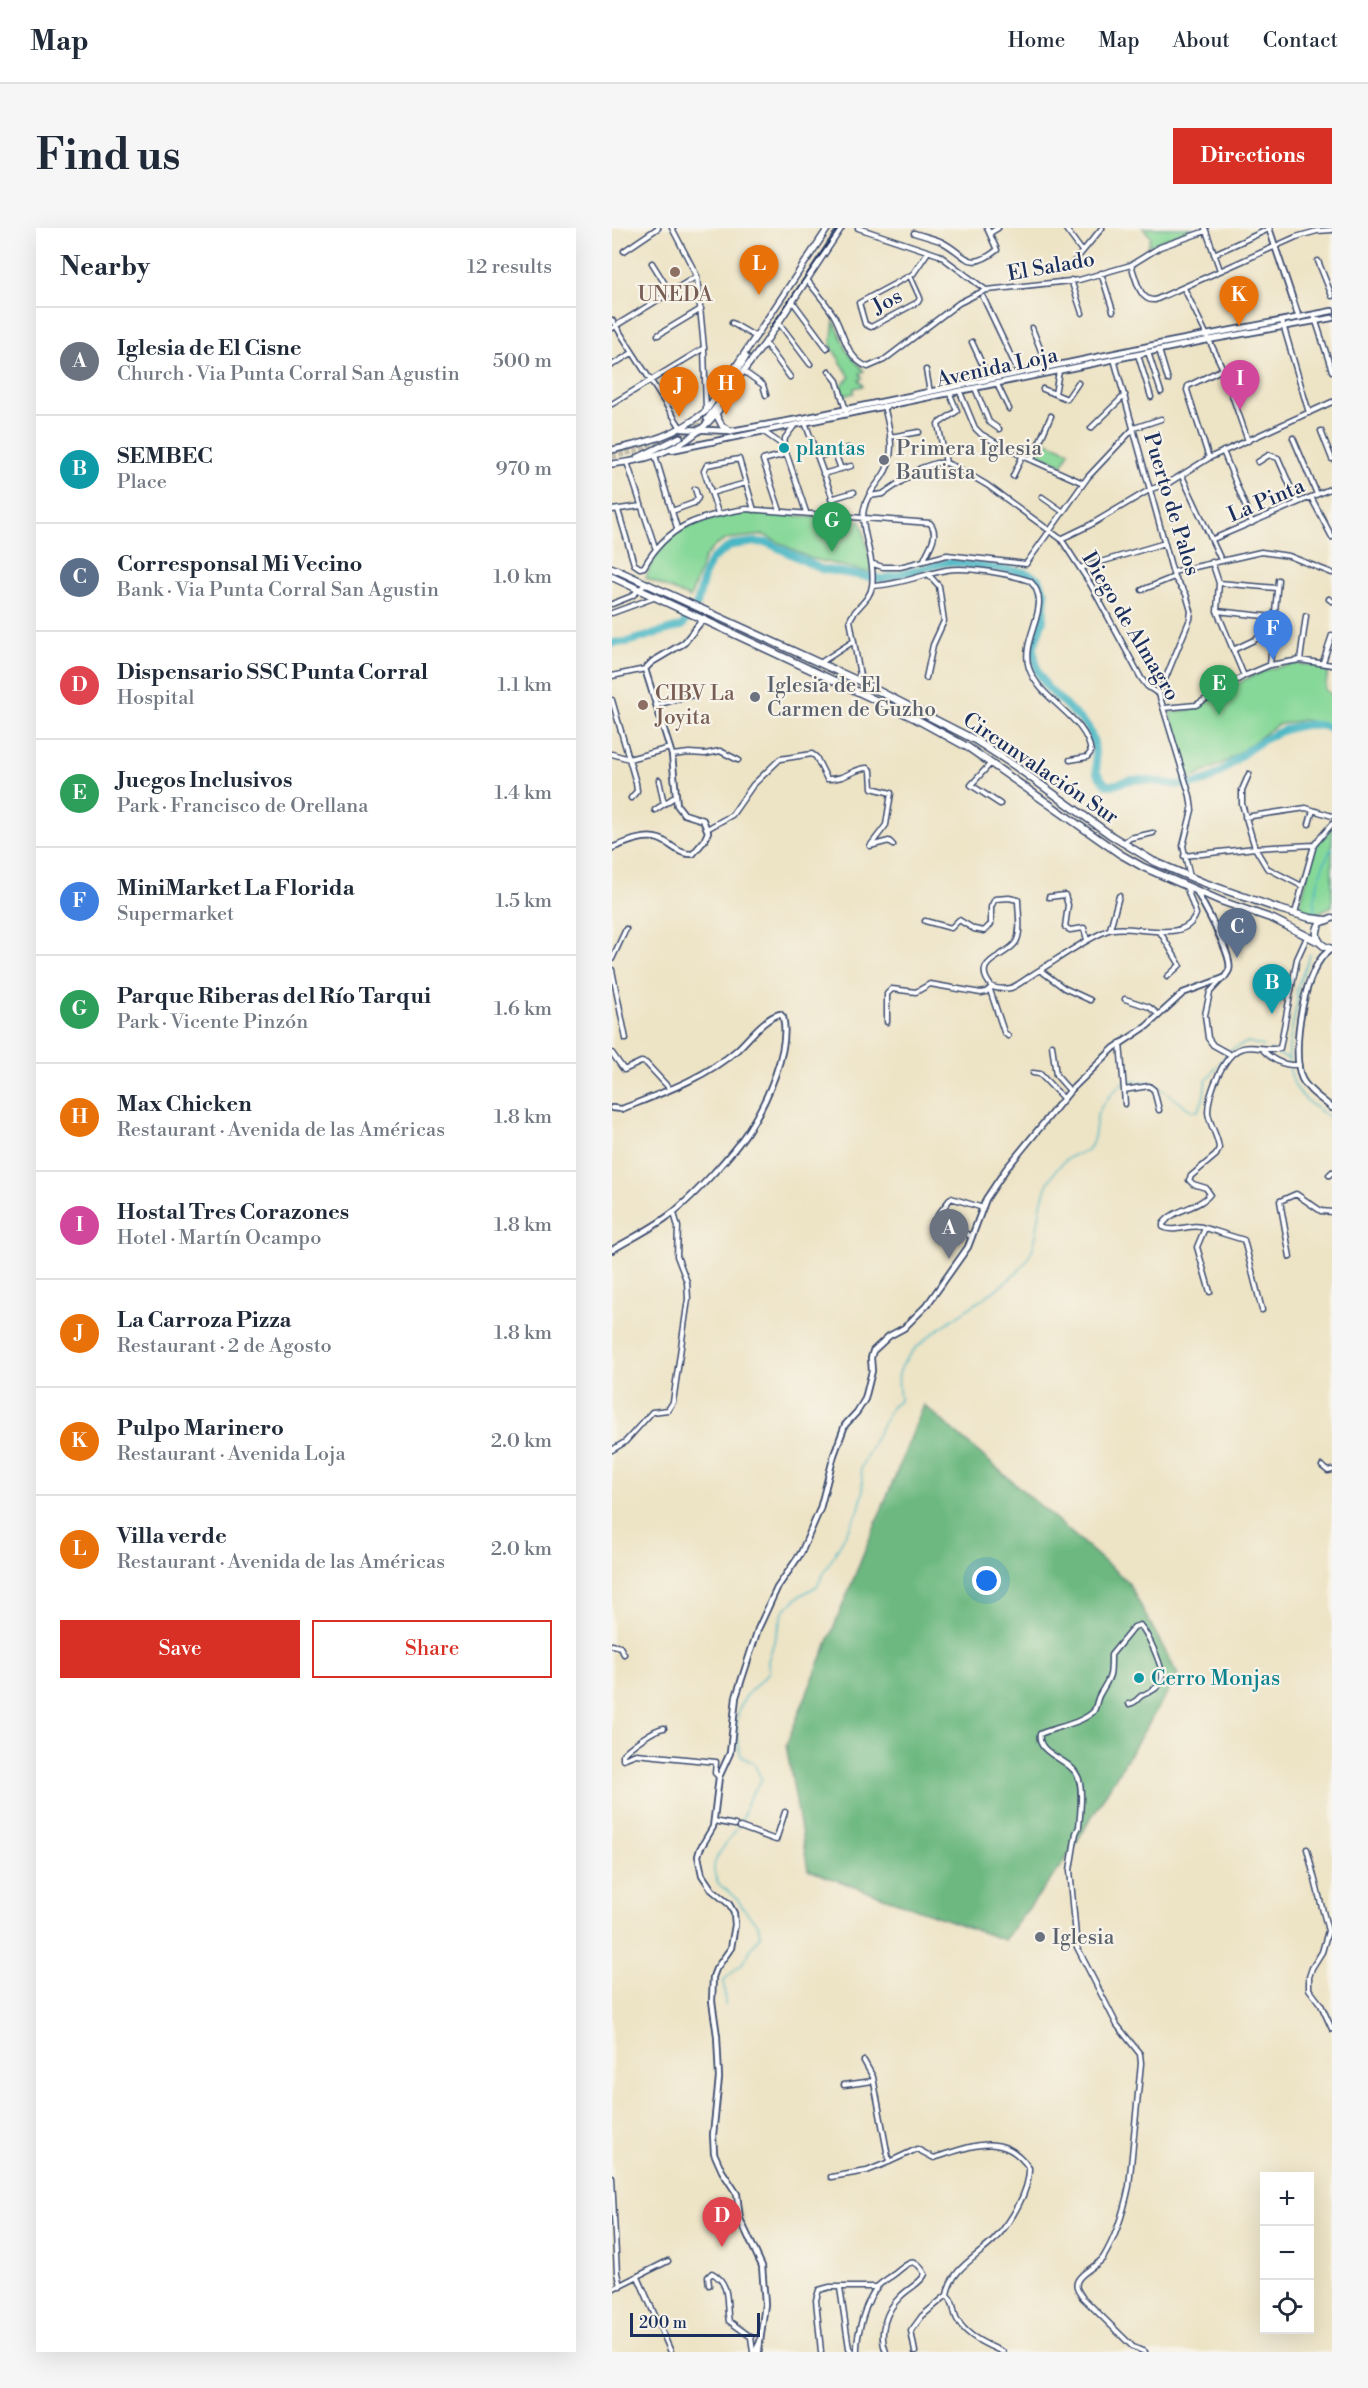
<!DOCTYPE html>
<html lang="en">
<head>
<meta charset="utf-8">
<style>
  body { margin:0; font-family:"Libre Bodoni",serif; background:#f6f6f7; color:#1f2937 }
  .controls { position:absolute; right:18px; bottom:18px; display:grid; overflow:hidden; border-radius:0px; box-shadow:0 6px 24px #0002 }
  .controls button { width:54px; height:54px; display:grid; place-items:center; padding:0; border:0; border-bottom:2px solid #e0e1e3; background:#fff; color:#1f2937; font:30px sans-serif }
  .scale { position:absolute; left:18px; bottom:15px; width:130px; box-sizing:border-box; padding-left:6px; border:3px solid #1b2f5e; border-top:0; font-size:16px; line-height:21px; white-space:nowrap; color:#1b2f5e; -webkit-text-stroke:4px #f7f3e8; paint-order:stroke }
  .you { position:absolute; left:375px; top:1353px; width:21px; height:21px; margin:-15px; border:4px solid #fff; border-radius:50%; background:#1a73e8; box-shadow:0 0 0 9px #1a73e833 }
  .badge { display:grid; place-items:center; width:39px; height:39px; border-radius:50%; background:#d93025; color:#fff; font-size:20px; font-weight:700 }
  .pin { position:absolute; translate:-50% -50px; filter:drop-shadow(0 2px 3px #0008) }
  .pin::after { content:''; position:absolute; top:32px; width:21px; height:18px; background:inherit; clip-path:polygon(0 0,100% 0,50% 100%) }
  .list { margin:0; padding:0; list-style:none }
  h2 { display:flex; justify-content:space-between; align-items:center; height:78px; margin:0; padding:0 24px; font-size:26px }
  h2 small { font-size:20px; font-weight:400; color:#747a83 }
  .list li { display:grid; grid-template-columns:39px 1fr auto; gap:18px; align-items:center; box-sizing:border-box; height:108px; padding:0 24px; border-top:2px solid #e0e1e3 }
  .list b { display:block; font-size:22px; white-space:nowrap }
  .list p { margin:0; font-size:20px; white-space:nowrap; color:#747a83 }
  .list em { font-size:20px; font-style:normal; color:#747a83 }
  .actions { display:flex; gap:12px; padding:18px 24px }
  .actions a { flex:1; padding:14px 0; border:2px solid #d93025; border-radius:0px; text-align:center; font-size:21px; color:#d93025 }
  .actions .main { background:#d93025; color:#fff }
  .icon { flex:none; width:33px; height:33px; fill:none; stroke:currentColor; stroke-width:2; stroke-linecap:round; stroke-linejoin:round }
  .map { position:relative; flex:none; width:720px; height:2124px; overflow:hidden; border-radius:0px }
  header { display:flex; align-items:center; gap:36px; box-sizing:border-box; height:84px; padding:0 30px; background:#fff; border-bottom:2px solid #e0e1e3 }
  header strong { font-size:28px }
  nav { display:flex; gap:33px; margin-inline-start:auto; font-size:21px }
  .intro { display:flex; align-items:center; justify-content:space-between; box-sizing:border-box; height:144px; padding:0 36px }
  h1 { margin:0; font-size:42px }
  .button { padding:15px 27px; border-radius:0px; background:#d93025; color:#fff; font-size:21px; font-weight:700 }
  main { display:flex; gap:36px; padding:0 36px }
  aside { flex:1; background:#fff; border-radius:0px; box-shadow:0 6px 24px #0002 }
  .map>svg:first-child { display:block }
  .green { fill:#86d898; stroke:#50847b; stroke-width:1.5 }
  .forest { fill:#6cb880; stroke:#44746f; stroke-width:1.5 }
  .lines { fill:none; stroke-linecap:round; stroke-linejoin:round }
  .stream { stroke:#4ab7c5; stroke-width:1.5 }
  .river { stroke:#4ab7c5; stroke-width:8 }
  .primary-tunnel { stroke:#c3bfb0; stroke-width:5; stroke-dasharray:5 2.5; stroke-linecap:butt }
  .street-casing { stroke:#3a4a6d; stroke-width:7 }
  .secondary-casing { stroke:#3a4a6d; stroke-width:8 }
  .primary-casing { stroke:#3a4a6d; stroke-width:8 }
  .highway-casing { stroke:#3a4a6d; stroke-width:9 }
  .street { stroke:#fff; stroke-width:4 }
  .secondary { stroke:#fff; stroke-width:4.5 }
  .primary { stroke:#fff; stroke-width:5 }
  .highway { stroke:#fff; stroke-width:6 }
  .tram { stroke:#1b2f5e; stroke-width:1.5 }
  .education-dot { fill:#8d6e63; stroke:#f7f3e8; stroke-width:2 }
  .culture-dot { fill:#0f9aa8; stroke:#f7f3e8; stroke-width:2 }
  .worship-dot { fill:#6b7280; stroke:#f7f3e8; stroke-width:2 }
  .labels { text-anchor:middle; stroke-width:4.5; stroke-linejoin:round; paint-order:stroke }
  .street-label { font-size:21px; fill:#1b2f5e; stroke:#f7f3e8 }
  .education-label { font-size:21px; fill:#785e54; stroke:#f7f3e8 }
  .culture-label { font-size:21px; fill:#0d838f; stroke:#f7f3e8; text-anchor:start }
  .worship-label { font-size:21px; fill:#5b616d; stroke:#f7f3e8; text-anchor:start }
</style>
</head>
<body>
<header>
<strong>Map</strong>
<nav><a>Home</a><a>Map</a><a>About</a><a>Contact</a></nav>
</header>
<div class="intro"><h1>Find us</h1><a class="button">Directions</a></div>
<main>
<aside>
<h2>Nearby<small>12 results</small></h2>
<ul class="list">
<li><span class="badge" style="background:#6b7280">A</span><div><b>Iglesia de El Cisne</b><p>Church · Via Punta Corral San Agustin</p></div><em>500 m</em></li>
<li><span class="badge" style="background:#0f9aa8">B</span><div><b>SEMBEC</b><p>Place</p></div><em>970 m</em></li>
<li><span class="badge" style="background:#5c6f8a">C</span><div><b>Corresponsal Mi Vecino</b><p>Bank · Via Punta Corral San Agustin</p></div><em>1.0 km</em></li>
<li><span class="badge" style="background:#e0444e">D</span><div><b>Dispensario SSC Punta Corral</b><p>Hospital</p></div><em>1.1 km</em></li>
<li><span class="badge" style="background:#2e9e5b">E</span><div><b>Juegos Inclusivos</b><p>Park · Francisco de Orellana</p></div><em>1.4 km</em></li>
<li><span class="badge" style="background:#3f7fe0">F</span><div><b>MiniMarket La Florida</b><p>Supermarket</p></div><em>1.5 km</em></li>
<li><span class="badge" style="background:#2e9e5b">G</span><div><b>Parque Riberas del Río Tarqui</b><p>Park · Vicente Pinzón</p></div><em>1.6 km</em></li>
<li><span class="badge" style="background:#e8710a">H</span><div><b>Max Chicken</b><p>Restaurant · Avenida de las Américas</p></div><em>1.8 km</em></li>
<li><span class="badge" style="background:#d1479c">I</span><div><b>Hostal Tres Corazones</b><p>Hotel · Martín Ocampo</p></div><em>1.8 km</em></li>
<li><span class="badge" style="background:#e8710a">J</span><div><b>La Carroza Pizza</b><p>Restaurant · 2 de Agosto</p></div><em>1.8 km</em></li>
<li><span class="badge" style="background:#e8710a">K</span><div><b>Pulpo Marinero</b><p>Restaurant · Avenida Loja</p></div><em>2.0 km</em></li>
<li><span class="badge" style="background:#e8710a">L</span><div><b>Villa verde</b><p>Restaurant · Avenida de las Américas</p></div><em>2.0 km</em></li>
</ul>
<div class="actions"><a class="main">Save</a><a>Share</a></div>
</aside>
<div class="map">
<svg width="720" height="2124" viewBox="0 0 720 2124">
  <rect width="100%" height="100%" fill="#f7f3e8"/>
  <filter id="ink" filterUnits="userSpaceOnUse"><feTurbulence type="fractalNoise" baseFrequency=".0167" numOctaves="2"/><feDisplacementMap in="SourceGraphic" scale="12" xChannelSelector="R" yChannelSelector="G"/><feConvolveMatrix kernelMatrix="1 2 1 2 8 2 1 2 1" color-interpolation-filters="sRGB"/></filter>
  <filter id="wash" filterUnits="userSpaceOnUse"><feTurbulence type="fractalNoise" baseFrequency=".008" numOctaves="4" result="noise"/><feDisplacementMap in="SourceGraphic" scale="24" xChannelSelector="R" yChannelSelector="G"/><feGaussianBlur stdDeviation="1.35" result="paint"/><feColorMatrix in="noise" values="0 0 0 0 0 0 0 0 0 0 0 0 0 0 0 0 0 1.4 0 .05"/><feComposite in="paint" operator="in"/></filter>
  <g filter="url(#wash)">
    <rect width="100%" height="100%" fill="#ede3c5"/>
    <path class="green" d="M531 0H581L536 18 539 9Z
      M222 92 235 123 252 143 248 145 250 150 247 152 251 158 242 160V165L231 168 228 158 238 149 219 118Z
      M433 213 457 223 451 237 426 226Z
      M129 285H154L249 293 260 340 259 345 197 330 152 307 115 311 103 318 93 329 78 370 34 350C50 298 81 295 129 285Z
      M682 436 717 438 713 462 720 467V497L691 492 665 497 615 533 578 551 558 487 559 484 582 481 634 451 657 441Z
      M720 599V678L704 686H692L687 681 703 618Z"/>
    <path class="forest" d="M312 1177 516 1354 566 1447 451 1636 392 1712 196 1642 174 1517Z"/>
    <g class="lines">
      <path class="stream" d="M702 684C703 661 707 640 720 620
        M698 726C695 738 688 749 685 761 684 767 686 774 684 780 679 806 670 836 685 861 694 875 708 882 720 892
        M658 822 676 831
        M617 823 636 814 651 818
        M113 1777 112 1752 129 1737 148 1707 146 1696C135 1688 132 1679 123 1669 119 1664 112 1661 108 1657 90 1634 117 1616 127 1597 132 1589 133 1580 137 1571 140 1564 146 1558 150 1552L142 1536 129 1528C124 1510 122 1490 131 1473 137 1462 149 1454 157 1444L156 1433 172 1382 186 1369 205 1358 246 1284 251 1266 249 1239 280 1178 288 1173C288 1165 285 1153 287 1146 296 1108 383 1071 410 1039 430 1016 423 983 435 957 441 945 449 933 462 927 468 925 473 925 478 919 484 910 483 899 485 888 489 875 503 862 513 853L540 854 580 883H586L591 872 594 853 614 827"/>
      <path class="river" d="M0 415 15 414 70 398 85 376 93 345 100 331 120 317 144 314 156 315 209 341 270 351 336 334 412 344 427 351 433 366 431 392 421 421 426 444 435 459 476 499 482 514 485 545 494 557C504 558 511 553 521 552 544 550 566 562 589 554 604 550 616 538 627 529 651 510 689 487 720 501"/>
    </g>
  </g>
  <g filter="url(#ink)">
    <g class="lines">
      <path class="primary-tunnel" d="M65 210 95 191
        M45 215 67 206
        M0 229 48 217"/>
      <defs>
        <path id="street" d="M60 0 85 48 92 120 94 182
          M246 0 327 27 374 62
          M453 0 470 23
          M593 0 608 42
          M302 5C311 8 321 10 330 14 354 26 356 45 385 22L375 0
          M378 5 386 0
          M12 23 46 0
          M602 26 657 1
          M706 33 720 68
          M40 35 58 64
          M461 35 490 0
          M519 37 548 19 594 3
          M489 45 501 83
          M298 48 308 70 306 74 259 99 253 96 247 75 301 46 316 24
          M195 52C204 63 213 74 221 86 232 104 234 131 256 139L272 132 347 75 365 66 375 62 467 52 519 37C524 49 527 74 543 72L684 9 705 3 720 2
          M459 52 470 85
          M572 60 611 141 636 213
          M371 69 407 145
          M181 74 215 120
          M702 87 720 143
          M0 92 69 200
          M670 93 697 185
          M120 95 144 109
          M167 95 198 136
          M0 100 85 48
          M420 100 435 138
          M46 107 89 81
          M360 114 377 151
          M153 115 178 149
          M547 122 556 152
          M536 124 549 164
          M526 127 539 169
          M502 131 562 349 574 366 579 383 578 391 547 466
          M0 137 20 125
          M314 142 318 164
          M217 143 225 153 235 186
          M447 143 443 166 455 171 466 155
          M134 145 151 157 154 167
          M385 156 397 181
          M363 160 377 194 387 201
          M431 161 443 166
          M348 164 363 200 369 206 393 220 471 255
          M0 176 92 120
          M193 194 227 288
          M479 200 513 167
          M709 203 720 231
          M152 204 172 218 194 284
          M278 209 307 204
          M681 210 705 266
          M172 217 173 210 182 198
          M611 223 640 295
          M223 225 229 241
          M43 227 65 300
          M206 229 236 220
          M597 230 575 162 576 158 611 141
          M420 231 439 188
          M15 234 43 319
          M646 234 657 227 666 230 685 274
          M334 235 326 196 345 183 338 166
          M211 246 239 238
          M401 248 411 227
          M570 248 609 332
          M99 265 134 255
          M257 268 271 266 309 240 324 235H334L346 240 375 257 449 311 479 357 529 450 535 458 547 466 578 568 580 582 571 618 578 649
          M430 269 450 283
          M699 269 720 309
          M219 271 242 264
          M0 282 29 278
          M6 282 22 336 28 340 32 339C56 296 88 288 134 281L318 295C328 307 317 319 312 332
          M60 283 82 275 86 270 83 261
          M168 283 151 232 174 226
          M106 285 92 243 95 237 127 231 142 282
          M449 311 478 297 539 261 555 256 597 230 720 174
          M601 311 720 260
          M600 334 607 355 605 383 632 448
          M261 336 271 339H288L335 327 414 336 476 249 522 200 549 191
          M468 340 553 315
          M561 344 649 324 677 328 720 345
          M607 355 664 360
          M260 358C287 357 308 347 334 342 355 338 397 346 418 353 443 377 407 410 417 440 428 473 474 488 479 524L475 529 458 532
          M530 362 562 349
          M717 371 720 373
          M0 376 20 368 35 355
          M605 383 661 389
          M0 385 44 369
          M621 422 659 404
          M688 432 694 388
          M711 434 720 407
          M208 435 242 413
          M658 437 666 352
          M0 448 33 441
          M314 450 321 417 332 393 327 358 317 347
          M249 453 238 392C243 379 258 373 260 358 264 331 247 300 252 281 254 269 263 259 270 249 285 227 278 202 272 178
          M0 472 24 555 25 563 19 570
          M44 477 81 467
          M552 480 584 477 632 448 658 437 688 432 720 437
          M0 526 17 531 58 520
          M60 527 77 525 93 526 108 523 126 532
          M379 535 359 557 388 576
          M637 546 630 562V576L643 620 655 640 690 658
          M47 552 52 576
          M43 582 64 568
          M633 589 694 580 720 588
          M697 596 701 582
          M95 601 120 587 141 557 168 531 200 526 204 529 215 551C234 552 241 540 256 540L259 543 260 560 279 565 274 597 258 618 277 613 281 617
          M511 615 518 610 541 605
          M572 628 643 620 702 617
          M437 669 453 667 456 677 453 699 458 702 472 700 475 712
          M683 685 702 617 720 596
          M313 693 339 700 347 692 362 701 372 703 379 696V679L383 671 397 670 406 672C406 684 410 704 404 714 394 730 357 732 380 759 386 761 393 761 399 760 407 757 415 750 423 745 446 731 469 714 494 703 517 693 573 719 584 686L574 658
          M498 701 507 668
          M548 704 568 737 555 749
          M0 731 14 701
          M0 742 14 811
          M428 742 452 760 478 772
          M611 750 598 764 593 787 596 810 601 817 619 827
          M378 762 392 804 396 808
          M513 771 537 779 547 787
          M275 794V766L280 761 304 764 318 756 369 765 374 764 380 759
          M508 815 512 862
          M440 817 444 847 458 863
          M651 822C661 833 672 838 687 837
          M0 825 12 842 29 834 34 835 58 861
          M421 845 428 846 452 871
          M513 876 512 862 537 858 542 862 547 882
          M717 947 720 944
          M593 1000 632 1012 650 1082
          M360 1009 329 991 326 987 339 970 371 980
          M678 1029 668 973 684 966 709 983 720 984
          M598 1064 585 1019 593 1000C579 994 564 1006 551 999V996C562 980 587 981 598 966L594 960 581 956 577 952 579 948 604 927 607 920C606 908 597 896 596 884 596 866 612 824 631 820 644 817 656 824 668 820L685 731 695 709
          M0 1222 13 1214 40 1184 56 1182 61 1174 76 1071 75 1054 65 1028 66 999 62 985
          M710 1238 716 1243 720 1242
          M0 1417 8 1419 12 1426
          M517 1476C524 1475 524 1472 529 1468 536 1464 545 1462 549 1454 555 1444 535 1405 528 1397L522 1399 499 1427C499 1450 499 1447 488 1466 484 1472 485 1479 481 1484 468 1496 444 1499 428 1506 424 1526 458 1531 465 1547 472 1558 468 1586 467 1599L464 1605 458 1642 465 1719 505 1797 528 1826 529 1835 517 1958C512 1982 504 2009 491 2030 484 2039 471 2043 466 2052 462 2059 467 2064 470 2069L521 2119 533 2124
          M52 1500C42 1501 19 1518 11 1526V1531L24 1526 104 1534 103 1545 107 1549
          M102 1593 123 1597
          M128 1599 164 1612 173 1584
          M695 1621 716 1703 710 1724 700 1740 697 1749V1761L709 1777 720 1801
          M252 1833 261 1849 277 1934 305 1921 322 1930C357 1919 392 1902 417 1940 418 1962 399 1994 383 2011 366 2029 339 2040 335 2067
          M232 1857 261 1853
          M219 1949 255 1943 277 1934
          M0 1950 5 2045 8 2058
          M26 2049 59 2124
          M97 2057 96 2049 100 2045C120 2056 113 2076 117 2093L139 2109 141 2124
          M228 2060 237 2120 240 2124
          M0 2061 56 2033
          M147 2124 148 2115
          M209 2124 204 2072 207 2062 218 2059H264
          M245 2124C244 2107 254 2071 266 2058 271 2053 279 2049 285 2044 298 2033 303 2029 313 2046 309 2055 297 2060 289 2068 274 2082 266 2105 274 2124
          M303 2124 299 2103 310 2088 335 2067C344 2075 340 2084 346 2093 356 2109 375 2117 391 2124"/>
        <path id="secondary" d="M657 0 687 90
          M70 201 119 203 192 190 542 117 720 83
          M60 222 596 112 720 90
          M0 620C13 615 32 606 47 611 59 615 66 627 81 626L92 613 96 604 91 592 72 586 65 577 60 527 33 441 40 434 72 415 92 390
          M720 721C692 733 678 825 690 851 696 863 710 871 720 880
          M0 880 10 881C50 865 93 850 125 822 137 811 152 790 168 786L171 789C179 820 154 875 137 901 122 925 81 969 59 986 41 1000 20 1010 0 1022
          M143 2124 148 2114 153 2076 150 2038 128 1991 125 1966 110 1943 102 1925 101 1907 107 1850 105 1808 100 1773 101 1749 104 1741 119 1720 123 1697 122 1685 117 1676 100 1662 90 1647 86 1628 88 1621 101 1599 107 1549 118 1525 124 1469 146 1401 165 1360 189 1325 208 1281 222 1227 233 1197 245 1184 253 1171 260 1143 259 1130 261 1123 277 1108 292 1100 315 1077 356 1019 374 971 394 941 458 863 502 820 535 798 571 765 612 750C613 748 616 745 617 742 622 728 591 677 584 662"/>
        <path id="primary" d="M114 162 134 129
          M104 186 110 198 119 203
          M95 191 153 115 229 0
          M0 222C37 214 64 207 94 183L216 0
          M25 230 68 209
          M0 236C42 232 81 216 107 182"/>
        <path id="highway" d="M0 340 249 454 363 512 403 538 500 608 541 633 590 654 667 681 698 690 714 692
          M0 349 304 491 357 520 508 626 531 639 609 673 661 691 707 714
          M720 690 708 695C701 707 706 718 720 721"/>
      </defs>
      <use href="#street" class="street-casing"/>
      <use href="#secondary" class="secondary-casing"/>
      <use href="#primary" class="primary-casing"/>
      <use href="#highway" class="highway-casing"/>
      <use href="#street" class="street"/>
      <use href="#secondary" class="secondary"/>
      <use href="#primary" class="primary"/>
      <use href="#highway" class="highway"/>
      <path class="tram" d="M158 100 227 0"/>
    </g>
  </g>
  <g class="education-dot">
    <circle cx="63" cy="44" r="6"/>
    <circle cx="31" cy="477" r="6"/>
  </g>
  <g class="culture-dot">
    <circle cx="172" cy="220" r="6"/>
    <circle cx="527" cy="1450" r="6"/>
  </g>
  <g class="worship-dot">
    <circle cx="272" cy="232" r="6"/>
    <circle cx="143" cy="469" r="6"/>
    <circle cx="428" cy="1709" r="6"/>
  </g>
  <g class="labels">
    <g class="street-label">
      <text transform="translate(439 38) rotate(-10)" y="7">El Salado</text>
      <text transform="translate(275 73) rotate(-28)" y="7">Jos</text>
      <text transform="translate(385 139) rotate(-12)" y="7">Avenida Loja</text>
      <text transform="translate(654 272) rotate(-23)" y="7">La Pinta</text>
      <text transform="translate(560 276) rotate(73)" y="7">Puerto de Palos</text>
      <text transform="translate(519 398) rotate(59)" y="7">Diego de Almagro</text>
      <text transform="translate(429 540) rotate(34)" y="7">Circunvalación Sur</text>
    </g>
    <g class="education-label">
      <text x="63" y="73">UNEDA</text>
      <text x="43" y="472" text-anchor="start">CIBV La<tspan x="43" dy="24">Joyita</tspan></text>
    </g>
    <g class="culture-label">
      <text x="184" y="227">plantas</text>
      <text x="539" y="1457">Cerro Monjas</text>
    </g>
    <g class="worship-label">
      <text x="284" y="227">Primera Iglesia<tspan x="284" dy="24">Bautista</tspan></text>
      <text x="155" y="464">Iglesia de El<tspan x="155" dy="24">Carmen de Guzho</tspan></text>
      <text x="440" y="1716">Iglesia</text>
    </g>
  </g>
</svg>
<div class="controls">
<button>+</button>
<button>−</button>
<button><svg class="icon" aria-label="locate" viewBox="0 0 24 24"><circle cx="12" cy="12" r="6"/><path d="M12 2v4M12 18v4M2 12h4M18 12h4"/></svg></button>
</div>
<div class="scale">200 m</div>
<div class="you"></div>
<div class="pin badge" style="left:337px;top:1031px;background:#6b7280">A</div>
<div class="pin badge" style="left:660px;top:786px;background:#0f9aa8">B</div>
<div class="pin badge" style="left:625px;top:730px;background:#5c6f8a">C</div>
<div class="pin badge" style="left:110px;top:2019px;background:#e0444e">D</div>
<div class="pin badge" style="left:607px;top:487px;background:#2e9e5b">E</div>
<div class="pin badge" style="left:661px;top:432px;background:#3f7fe0">F</div>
<div class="pin badge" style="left:220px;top:324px;background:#2e9e5b">G</div>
<div class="pin badge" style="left:114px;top:187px;background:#e8710a">H</div>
<div class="pin badge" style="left:628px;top:182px;background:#d1479c">I</div>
<div class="pin badge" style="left:67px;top:189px;background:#e8710a">J</div>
<div class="pin badge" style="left:627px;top:98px;background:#e8710a">K</div>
<div class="pin badge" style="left:147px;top:67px;background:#e8710a">L</div>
</div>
</main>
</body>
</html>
